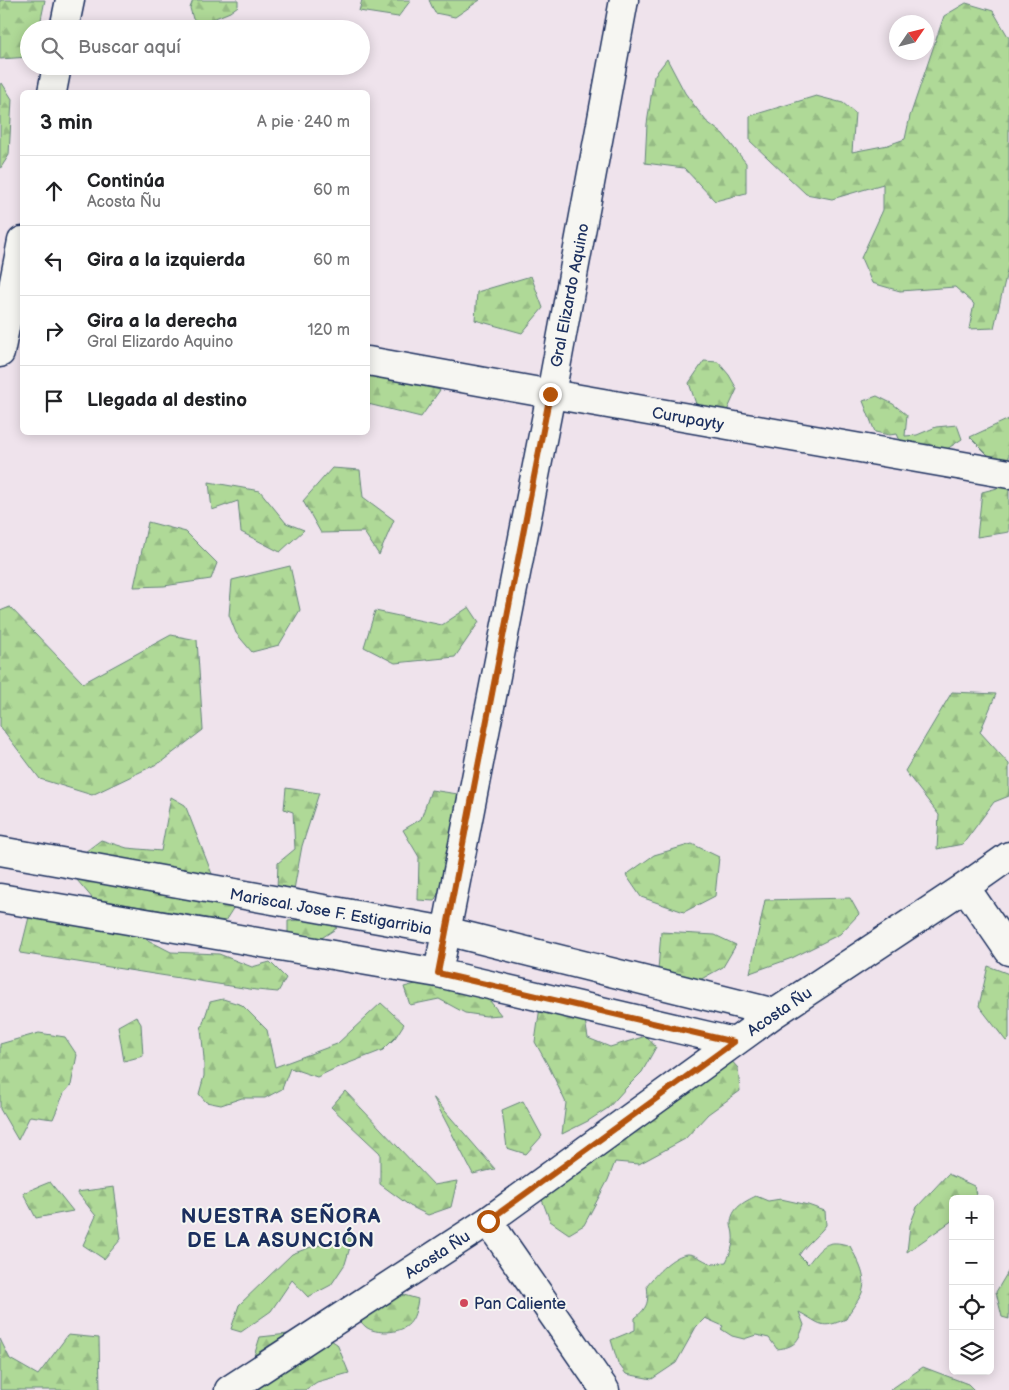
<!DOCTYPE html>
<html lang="es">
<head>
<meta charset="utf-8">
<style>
  body { margin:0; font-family:"Balsamiq Sans",sans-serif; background:#f6f6f6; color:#202124 }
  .controls { position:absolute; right:15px; bottom:15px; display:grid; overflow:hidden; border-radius:8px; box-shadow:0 2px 12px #0003 }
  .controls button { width:45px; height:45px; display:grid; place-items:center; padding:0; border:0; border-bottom:1px solid #e0e0e0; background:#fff; color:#202124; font:25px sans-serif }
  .compass { position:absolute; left:889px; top:15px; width:45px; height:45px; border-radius:50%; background:#fff; box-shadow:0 2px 12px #0003; rotate:55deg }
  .stop { position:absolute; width:15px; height:15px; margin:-11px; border:4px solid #b45309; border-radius:50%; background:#fff }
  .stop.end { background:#b45309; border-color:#fff; box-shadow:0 1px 5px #0008 }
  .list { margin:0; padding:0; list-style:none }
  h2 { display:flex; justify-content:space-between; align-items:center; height:65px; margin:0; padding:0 20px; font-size:21px }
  h2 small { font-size:16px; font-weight:400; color:#757577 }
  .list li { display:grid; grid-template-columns:32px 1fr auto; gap:15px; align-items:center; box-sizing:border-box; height:70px; padding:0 20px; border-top:1px solid #e0e0e0 }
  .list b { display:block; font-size:19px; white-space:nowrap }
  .list p { margin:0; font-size:16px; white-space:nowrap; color:#757577 }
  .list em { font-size:16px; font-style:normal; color:#757577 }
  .icon { flex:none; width:28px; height:28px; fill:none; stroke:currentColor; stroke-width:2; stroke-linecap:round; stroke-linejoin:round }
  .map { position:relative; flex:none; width:1009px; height:1390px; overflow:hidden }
  .search { position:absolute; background:#fff; box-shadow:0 2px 12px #0003; left:20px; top:20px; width:350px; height:55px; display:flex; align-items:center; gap:12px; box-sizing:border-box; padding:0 18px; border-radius:28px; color:#757577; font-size:19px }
  .panel { position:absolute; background:#fff; box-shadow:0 2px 12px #0003; left:20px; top:90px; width:350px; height:345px; border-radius:8px }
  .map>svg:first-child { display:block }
  .forest { fill:url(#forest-firs); stroke:#65847a }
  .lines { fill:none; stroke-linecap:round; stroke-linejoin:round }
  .minor-casing { stroke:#1b2f5e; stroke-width:31 }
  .minor { stroke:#f6f6f2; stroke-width:28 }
  .route { stroke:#b45309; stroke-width:6 }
  .poi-dot { fill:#d1495b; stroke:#f6f6f2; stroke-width:2 }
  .labels { text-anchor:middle; stroke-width:4; stroke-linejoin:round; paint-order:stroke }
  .street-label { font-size:16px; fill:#1b2f5e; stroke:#f6f6f2 }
  .poi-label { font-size:16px; fill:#1b2f5e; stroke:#f6f6f2; text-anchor:start }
  .district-label { font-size:21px; font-weight:bold; letter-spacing:1px; fill:#1b2f5e; stroke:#f6f6f2 }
</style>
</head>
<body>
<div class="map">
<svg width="1009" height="1390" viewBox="0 0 1009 1390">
  <defs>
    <pattern id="forest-firs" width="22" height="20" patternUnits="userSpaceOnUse" patternTransform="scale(1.25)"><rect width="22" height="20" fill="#afd997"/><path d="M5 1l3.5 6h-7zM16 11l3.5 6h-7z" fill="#96bb85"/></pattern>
  </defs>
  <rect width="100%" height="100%" fill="#efe3ec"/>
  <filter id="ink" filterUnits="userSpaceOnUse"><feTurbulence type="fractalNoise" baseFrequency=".02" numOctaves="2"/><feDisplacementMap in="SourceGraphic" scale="10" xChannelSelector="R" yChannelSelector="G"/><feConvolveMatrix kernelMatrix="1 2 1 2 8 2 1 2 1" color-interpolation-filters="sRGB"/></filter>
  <g filter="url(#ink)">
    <path class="forest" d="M0 0H45L39 29H29V57L0 59Z
      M193 0H238V6L230 12 203 23 193 19 190 8Z
      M362 0H411L398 17 359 11Z
      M429 0H480L455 17 435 13Z
      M966 3 993 11 1009 38V263L994 328 969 329 974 304 955 287 900 291 872 283 861 258 883 210V184L832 199 806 194 750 141V116L816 96 843 103 855 113 852 152 888 145 905 139 910 116 944 16Z
      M667 59 685 93 706 121 723 134 746 163V193L715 201 684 168 645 163 647 124 654 76Z
      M2 83 12 99 9 155 0 169V84Z
      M531 276 543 308 522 333 475 320 477 292Z
      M704 361 718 362 729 375 737 389 727 411 711 416 698 410 689 383Z
      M368 374 440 390 421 417 368 404Z
      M877 396 893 404 907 415 905 436 917 435 936 427 957 425 962 439 947 449 902 445 897 434 889 435 875 432 863 401Z
      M1009 419V463H996L970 437Z
      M332 468 360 470 363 497 394 520 379 555 364 532 321 533 303 501Z
      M209 482 260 491 286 523 304 530 280 552 241 532 238 501 212 510Z
      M1009 485V532L977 537 982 492Z
      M148 522 186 532 217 563 211 579 164 586 134 587Z
      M290 566 300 610 279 645 252 652 236 633 229 615 232 580Z
      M10 607 83 683 171 635 197 640 203 730 161 762 92 795 40 779 0 726V611Z
      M469 607 479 622 455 657 395 663 364 647 375 611 442 625Z
      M952 692 996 694 980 732 1009 764V796L994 802 963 844 937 849 939 815 905 771Z
      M286 788 319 793 302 846 293 895 277 889 278 863 295 849 293 812 284 809Z
      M431 790 458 794 449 874 434 901 418 900 419 857 403 830 421 819Z
      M171 797 185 805 212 874 239 899 225 921 93 899 77 880 81 855 101 840 127 848 161 851Z
      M692 844 719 857 715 896 684 912 641 897 626 875 654 855Z
      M850 898 859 914 840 934 792 958 750 973 765 900Z
      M29 917 142 937 171 952 219 954 252 967 270 962 286 978 278 992 256 990 20 953Z
      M315 918 337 928 320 939 288 937V921Z
      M661 932 715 935 736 945 723 967 696 982 658 970Z
      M988 966 1009 974V1039L1006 1041 979 1006Z
      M442 977 458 989 490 1001 501 1015 486 1016 465 1013 439 999 410 1005 404 987Z
      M223 999 242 1005 267 1030 275 1067 337 1044 381 1003 404 1024 395 1038 383 1050 336 1068 317 1077 290 1068 282 1089 265 1098H242L221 1105 206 1102 199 1094 204 1076V1058L201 1029 210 1002Z
      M540 1007 584 1014 588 1038 610 1047 646 1036 656 1047 642 1072 626 1088 608 1108 588 1121 562 1134 566 1103 550 1069 535 1042Z
      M136 1016 141 1024 143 1056 124 1061 118 1026Z
      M39 1033 65 1037 77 1055 71 1085 64 1093 53 1119 30 1116 18 1140 0 1109V1044Z
      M728 1057 738 1068 740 1091 708 1114 685 1139 639 1164 615 1162 608 1180 584 1225 569 1234 550 1221 541 1197Z
      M345 1091 434 1185 457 1181 451 1207 428 1215 410 1206 380 1184V1153L331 1107Z
      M433 1097 495 1169 473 1174Z
      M523 1101 542 1136 526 1154 507 1148 502 1110Z
      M948 1174 974 1186 977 1199H953V1220L907 1252 910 1225 917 1207Z
      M50 1182 73 1211 36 1218 23 1193Z
      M114 1187 121 1239 104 1259 83 1245 96 1216 77 1192Z
      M756 1196 768 1201 781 1199 808 1205 825 1211 826 1225C818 1236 807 1243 799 1255L808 1264C822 1246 827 1238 850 1246 858 1262 869 1278 861 1295 857 1303 850 1310 846 1319 820 1330 822 1324 799 1312L804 1325C798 1342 795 1347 777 1349L769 1338 756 1335 744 1339 732 1336 721 1329 723 1326 705 1318 696 1327 676 1363 652 1379 626 1374 618 1363 611 1340 635 1330V1318C648 1307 649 1302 647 1285 656 1274 673 1255 688 1254 697 1254 705 1263 714 1264 718 1264 722 1262 726 1262 730 1254 734 1245 733 1235 733 1231 731 1227 731 1224 731 1208 744 1202 756 1196Z
      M353 1237 345 1264 331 1285 308 1297 292 1280 271 1311 241 1332 231 1329 239 1305 292 1254 311 1247Z
      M1009 1270V1319L1002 1317 996 1292Z
      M393 1292 418 1299C415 1321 409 1331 386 1332 380 1332 371 1331 366 1327 362 1324 359 1319 356 1315Z
      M312 1328 337 1344 349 1373 317 1382 305 1390H235L253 1359 260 1337 288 1334Z
      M68 1335 99 1338 100 1390H0V1339L10 1359 38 1375Z
      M923 1367 968 1384 974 1390H890Z"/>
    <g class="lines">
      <defs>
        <path id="minor" d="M64 29 70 0
          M52 92 57 66
          M0 353 22 241
          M368 361 551 394 1009 474
          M0 851 446 931 775 1013
          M965 887 1009 951
          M0 898 438 973 734 1042
          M438 973 551 394 624 0
          M488 1221 605 1390
          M229 1390 488 1221 775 1013 965 887 1009 856"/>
      </defs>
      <use href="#minor" class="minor-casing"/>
      <use href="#minor" class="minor"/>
    </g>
  </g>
  <g class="lines" filter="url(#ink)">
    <path class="route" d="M488 1221 734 1042 438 973 550 394"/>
  </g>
  <circle class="poi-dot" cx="464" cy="1303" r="5"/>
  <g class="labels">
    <g class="street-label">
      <text transform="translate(569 295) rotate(-79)" y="6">Gral Elizardo Aquino</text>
      <text transform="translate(688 418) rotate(10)" y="6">Curupayty</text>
      <text transform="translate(331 911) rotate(10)" y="6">Mariscal. Jose F. Estigarribia</text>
      <text transform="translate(779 1011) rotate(-34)" y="6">Acosta Ñu</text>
      <text transform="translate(437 1254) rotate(-33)" y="6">Acosta Ñu</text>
    </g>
    <g class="poi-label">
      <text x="474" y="1309">Pan Caliente</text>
    </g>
    <g class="district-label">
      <text x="281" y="1223">NUESTRA SEÑORA<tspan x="281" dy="24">DE LA ASUNCIÓN</tspan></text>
    </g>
  </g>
</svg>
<div class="controls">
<button>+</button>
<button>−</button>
<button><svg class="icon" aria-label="locate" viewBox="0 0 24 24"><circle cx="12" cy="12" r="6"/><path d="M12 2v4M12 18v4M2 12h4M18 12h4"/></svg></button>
<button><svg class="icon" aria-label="layers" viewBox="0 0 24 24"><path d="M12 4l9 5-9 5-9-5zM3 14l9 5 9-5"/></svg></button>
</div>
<svg class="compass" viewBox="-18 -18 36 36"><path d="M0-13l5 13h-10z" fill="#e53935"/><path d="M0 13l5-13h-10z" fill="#757577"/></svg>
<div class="stop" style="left:488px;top:1221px"></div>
<div class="stop end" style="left:550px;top:394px"></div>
<div class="search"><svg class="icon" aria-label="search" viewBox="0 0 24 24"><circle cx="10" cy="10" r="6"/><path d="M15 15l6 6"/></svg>Buscar aquí</div>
<section class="panel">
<h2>3 min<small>A pie · 240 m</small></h2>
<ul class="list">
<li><svg class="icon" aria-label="ahead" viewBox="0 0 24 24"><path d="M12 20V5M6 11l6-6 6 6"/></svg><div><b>Continúa</b><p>Acosta Ñu</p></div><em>60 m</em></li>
<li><svg class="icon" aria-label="left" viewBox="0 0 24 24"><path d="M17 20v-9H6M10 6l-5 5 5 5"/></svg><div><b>Gira a la izquierda</b></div><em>60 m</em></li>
<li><svg class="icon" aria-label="right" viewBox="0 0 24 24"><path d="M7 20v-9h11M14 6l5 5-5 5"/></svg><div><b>Gira a la derecha</b><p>Gral Elizardo Aquino</p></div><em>120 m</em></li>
<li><svg class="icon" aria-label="arrive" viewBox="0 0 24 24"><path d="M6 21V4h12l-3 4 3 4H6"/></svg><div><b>Llegada al destino</b></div></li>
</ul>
</section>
</div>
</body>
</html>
